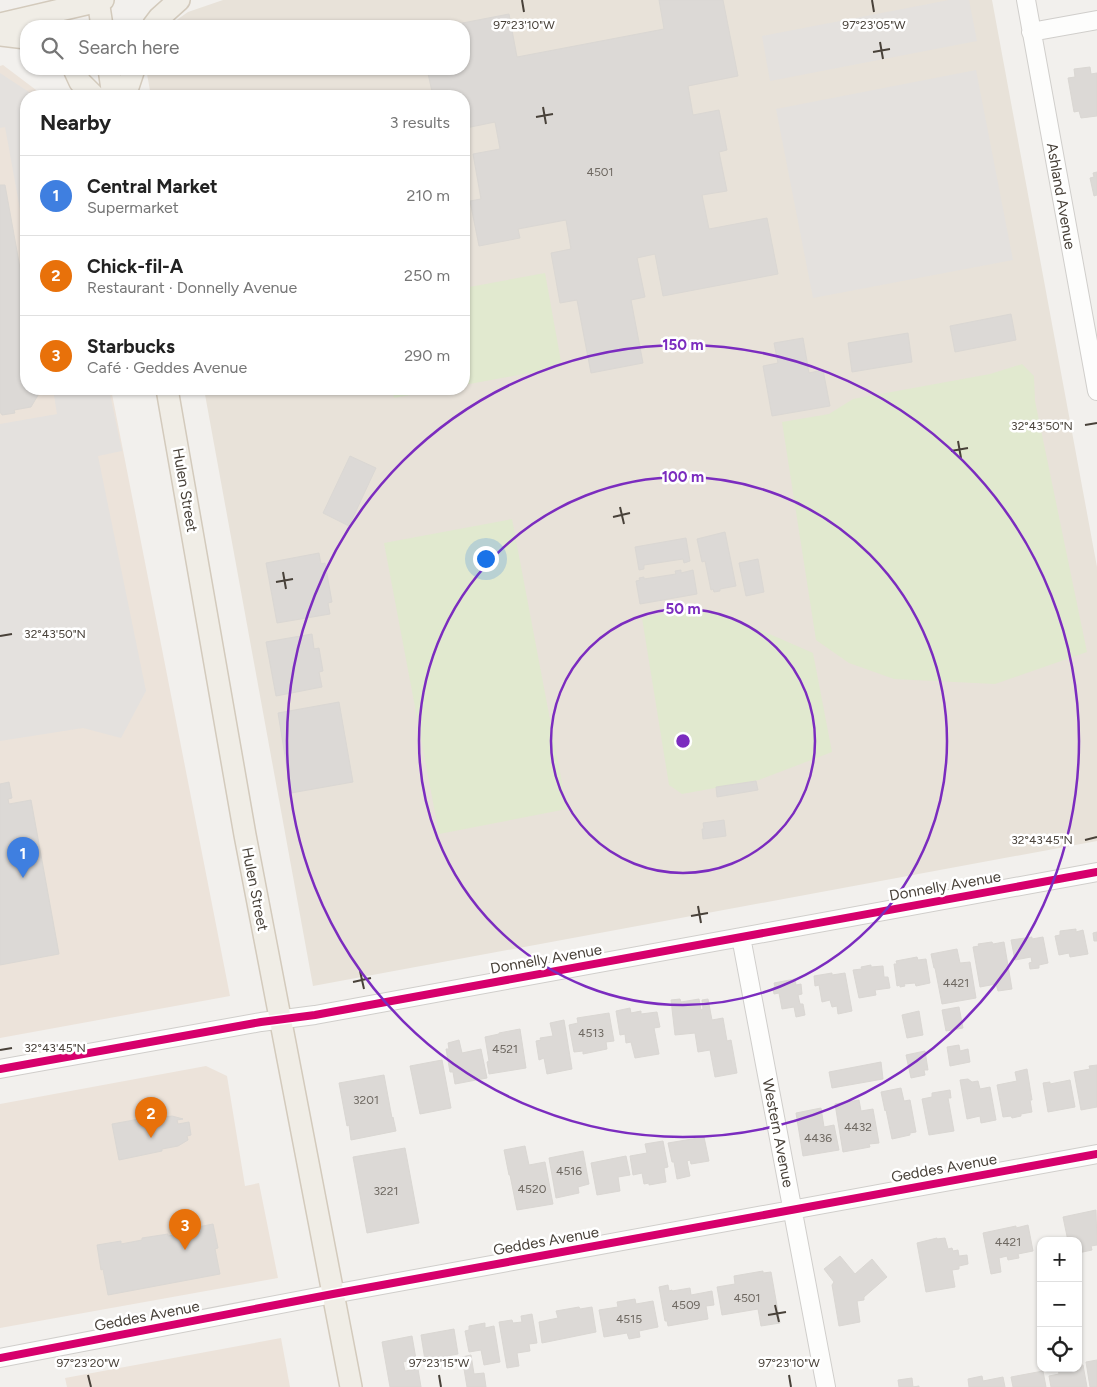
<!DOCTYPE html>
<html lang="en">
<head>
<meta charset="utf-8">
<style>
  body { margin:0; font-family:Figtree,sans-serif; background:#f6f6f6; color:#222 }
  .controls { position:absolute; right:15px; bottom:15px; display:grid; overflow:hidden; border-radius:10px; box-shadow:0 1px 4px #0004 }
  .controls button { width:45px; height:45px; display:grid; place-items:center; padding:0; border:0; border-bottom:1px solid #e0e0e0; background:#fff; color:#222; font:25px sans-serif }
  .you { position:absolute; left:485px; top:558px; width:18px; height:18px; margin:-12px; border:4px solid #fff; border-radius:50%; background:#1a73e8; box-shadow:0 0 0 8px #1a73e833 }
  .badge { display:grid; place-items:center; width:32px; height:32px; border-radius:50%; background:#847e78; color:#fff; font-size:16px; font-weight:700 }
  .pin { position:absolute; translate:-50% -41px; filter:drop-shadow(0 1px 2px #0008) }
  .pin::after { content:''; position:absolute; top:26px; width:18px; height:15px; background:inherit; clip-path:polygon(0 0,100% 0,50% 100%) }
  .list { margin:0; padding:0; list-style:none }
  h2 { display:flex; justify-content:space-between; align-items:center; height:65px; margin:0; padding:0 20px; font-size:21px }
  h2 small { font-size:16px; font-weight:400; color:#767676 }
  .list li { display:grid; grid-template-columns:32px 1fr auto; gap:15px; align-items:center; box-sizing:border-box; height:80px; padding:0 20px; border-top:1px solid #e0e0e0 }
  .list b { display:block; font-size:19px; white-space:nowrap }
  .list p { margin:0; font-size:16px; white-space:nowrap; color:#767676 }
  .list em { font-size:16px; font-style:normal; color:#767676 }
  .icon { flex:none; width:28px; height:28px; fill:none; stroke:currentColor; stroke-width:2; stroke-linecap:round; stroke-linejoin:round }
  .map { position:relative; flex:none; width:1097px; height:1387px; overflow:hidden }
  .search { position:absolute; background:#fff; box-shadow:0 1px 4px #0004; left:20px; top:20px; width:450px; height:55px; display:flex; align-items:center; gap:12px; box-sizing:border-box; padding:0 18px; border-radius:20px; color:#767676; font-size:19px }
  .panel { position:absolute; background:#fff; box-shadow:0 1px 4px #0004; left:20px; top:90px; width:450px; height:305px; border-radius:20px }
  .map>svg:first-child { display:block }
  .commercial { fill:#ece3da }
  .education { fill:#e8e2d9 }
  .green { fill:#e1e9cf }
  .parking { fill:#e4e1de }
  .building { fill:#dcd9d6; stroke:#dad7d3 }
  .lines { fill:none; stroke-linecap:round; stroke-linejoin:round }
  .minor-casing { stroke:#d0cecb; stroke-width:20 }
  .major-casing { stroke:#d3cabc; stroke-width:24 }
  .minor { stroke:#fdfdfc; stroke-width:18 }
  .major { stroke:#f0ede6; stroke-width:21 }
  .cycleway-casing { stroke:#fff; stroke-width:11 }
  .cycleway { stroke:#d6006c; stroke-width:8 }
  .ticks { fill:none; stroke:#484139; stroke-width:2 }
  .ring { fill:none; stroke:#7b2cbf; stroke-width:2.5 }
  .labels { text-anchor:middle; stroke-width:5; stroke-linejoin:round; paint-order:stroke }
  .number-label { font-size:12px; fill:#6e6861 }
  .street-label { font-size:15px; fill:#484139; stroke:#fff }
  .ticks-label { font-size:12px; text-anchor:middle; fill:#484139; stroke:#fff; stroke-width:5; stroke-linejoin:round; paint-order:stroke }
  .centre { fill:#7b2cbf; stroke:#fff; stroke-width:2.5 }
  .ring-label { font-size:15px; text-anchor:middle; font-weight:bold; fill:#7b2cbf; stroke:#fff; stroke-width:5; stroke-linejoin:round; paint-order:stroke }
</style>
</head>
<body>
<div class="map">
<svg width="1097" height="1387" viewBox="0 0 1097 1387">
  <rect width="100%" height="100%" fill="#f2f0ed"/>
  <path class="commercial" d="M3 65 44 96H26V389H111L230 996 0 1038V66Z
    M206 1066 227 1076 245 1186 259 1183 278 1278 0 1328V1104Z
    M281 1338 290 1387H67L65 1378Z"/>
  <path class="education" d="M223 0H992L1097 567V841L313 986 204 389H464V96H151L147 74 148 69H464V26H168L188 12Z"/>
  <path class="green" d="M545 273 562 367 464 385V288Z
    M1022 364 1034 376 1035 401 1087 652 995 684 894 679 849 663 816 640 782 422 829 414 853 399 990 374Z
    M392 389H443L394 398Z
    M512 519 567 809 439 834 384 543Z
    M697 610 728 616 813 653 832 752 759 780 682 794 669 785 642 618 669 613Z"/>
  <path class="parking" d="M949 0H969L977 41 770 81 762 36Z
    M976 70 1013 260 813 298 776 109Z
    M0 73 35 96H26V242L5 127 0 128Z
    M53 389H109L122 451 98 456 146 691 121 738 83 728 0 741V424L57 414Z"/>
  <path class="building" d="M659 0H723L738 76 688 86 693 115 719 110 727 150 719 152 727 191 702 195 709 229 767 218 778 274 663 296 655 254 637 258 645 297 631 300 643 363 591 373 577 300 560 303 551 253 571 249 566 220 518 229 520 238 479 246 470 201 481 199 473 154 500 149 495 122 466 128 464 115V96H433L427 69H464V26H447L509 14 517 57 664 29Z
    M1090 67 1091 74 1097 73V116L1081 118 1079 111 1074 112 1068 78 1075 77 1074 69Z
    M1097 172V195L1094 196 1090 178 1094 177 1093 173Z
    M0 185H5L26 301V389H41V390L31 407 14 410 15 413 2 415 1 413H0Z
    M1011 314 1016 340 955 352 950 326Z
    M908 333 912 362 852 372 848 343Z
    M803 338 809 373 823 370 830 406 772 416 763 366 778 363 774 343Z
    M350 456 376 468 349 526 323 513Z
    M725 532 736 586 720 589V591L714 592 713 589 711 590 705 561 702 562 697 539Z
    M686 538 690 561 684 563 683 559 644 565V569L639 570 635 547Z
    M319 553 321 564 325 563 332 602 328 603 330 614 277 623 266 563Z
    M758 559 764 592 746 596 739 563Z
    M681 570V573L693 570 697 594 640 604 636 581 640 580 639 578 644 577V579L676 574 675 571Z
    M312 634 314 649 319 648 323 671 319 672 322 687 276 696 266 642Z
    M339 702 353 782 291 793 278 713Z
    M756 781 758 790 717 797 716 787Z
    M9 782 12 798 8 799 9 804 31 800 59 954 0 965V784Z
    M724 820 726 836 703 839 702 829H704L703 823Z
    M1076 929V932L1083 930 1088 954 1070 957 1069 953 1059 955 1055 936 1060 935V931Z
    M1097 932V941H1094L1093 933Z
    M1032 937V939L1043 937 1048 963 1039 965V968L1030 969 1029 963 1032 962 1031 957 1015 960 1011 940Z
    M992 942 993 944 1004 942 1012 989 998 991 996 984 980 987 973 947 979 946 978 944Z
    M957 949 960 963 970 962 976 998 942 1004 935 968H934L931 954Z
    M917 957 918 960 926 959 930 983 916 986 915 983 904 984 905 986 900 987V985L897 986 894 964H897L896 961Z
    M871 965V967L883 966 884 977H888L890 988 875 990 876 995 859 998 853 970 862 969 861 967Z
    M832 973V975L845 973 852 1011 838 1014 837 1006 832 1007 830 1000 822 1002 819 985 815 986 814 976Z
    M795 979 796 985 801 984 802 994 798 995 800 1004H803L805 1015 796 1017 794 1007 782 1009 779 993 774 994 773 988 775 987 774 983Z
    M680 999 681 1002 699 999 701 1010 703 1009 702 1000 708 999 712 1020 723 1018 727 1041 731 1040 737 1073 715 1077 710 1050 698 1052 695 1033 675 1035 671 1000Z
    M959 1007 963 1028 946 1031 942 1010Z
    M630 1008 631 1013 641 1011V1014L657 1012 660 1027 654 1028 659 1054 635 1058 631 1042 626 1043 625 1034 620 1035 616 1011Z
    M919 1011 923 1035 907 1038 902 1015Z
    M609 1013 614 1041 606 1042 607 1049 583 1054V1051L574 1052 569 1025 578 1023 577 1018Z
    M564 1020 572 1069 547 1074 544 1058 539 1060 536 1041 541 1040 540 1038 553 1036 550 1023Z
    M520 1029 526 1068 489 1074 487 1062 489 1061 485 1037 499 1034V1033Z
    M459 1040 462 1053 481 1049 487 1078 455 1084 453 1072H450L446 1049H449L448 1043Z
    M959 1045 960 1051 968 1049 970 1062 950 1066 947 1047Z
    M925 1051 928 1070H924L925 1075 911 1078 906 1055Z
    M442 1060 451 1108 420 1114 410 1066Z
    M881 1062 883 1079 832 1088 829 1072Z
    M1097 1065V1107L1081 1110 1074 1072 1090 1069 1089 1066Z
    M1027 1069 1032 1100H1030L1032 1112 1021 1114V1116L1012 1118 1011 1116 1003 1117 997 1085 1017 1081 1015 1072Z
    M384 1075 392 1118 393 1117 396 1131 351 1140 349 1125 347 1126 339 1083Z
    M968 1079 972 1082 978 1081 980 1089 990 1087 996 1120 981 1123 980 1116 967 1119 960 1080Z
    M1070 1080 1075 1107 1048 1112 1043 1083 1050 1082V1084Z
    M901 1088 904 1101 910 1100 916 1132 910 1133V1135L892 1139 886 1110 885 1111 881 1092Z
    M950 1090 951 1098H948L954 1131 929 1135 922 1099 932 1097V1093Z
    M859 1100 861 1111 873 1109 879 1143 869 1144 870 1147 843 1152 835 1104Z
    M821 1108 824 1127 834 1125 839 1150 803 1156 796 1113Z
    M163 1113V1117L172 1116 183 1119 177 1120 178 1124 189 1122 191 1135 187 1136 188 1140 178 1146 162 1149V1151L119 1160 112 1124 156 1116V1115Z
    M704 1137 709 1161 691 1164 690 1160 687 1161 690 1176 677 1179 674 1162H672L668 1143Z
    M663 1141 668 1167 664 1168 666 1182 649 1185V1183L644 1184 642 1173 633 1175 630 1156 647 1153 645 1144Z
    M525 1146 529 1165 545 1162 553 1204 517 1210 510 1175H509L504 1150Z
    M405 1148 419 1223 367 1233 353 1157Z
    M583 1151 589 1184 578 1187 579 1193 556 1198 549 1158Z
    M626 1156 630 1175 618 1177 620 1191 597 1195 591 1163Z
    M1096 1210 1097 1245 1091 1246 1092 1250 1078 1253V1241H1068L1063 1217Z
    M213 1224 218 1248 215 1249 220 1274 108 1295 103 1269 101 1270 97 1245 121 1241V1244L142 1240V1238L168 1234V1236L189 1232 188 1229Z
    M1028 1225 1033 1251 1018 1254 1019 1258 1008 1260 1007 1256 999 1258 1001 1272 991 1274 983 1233 1016 1226V1228Z
    M937 1238V1239L945 1238 948 1249 952 1248 953 1251 958 1250 959 1256 967 1255 968 1264 959 1266V1269L952 1270 955 1287 926 1292 917 1243Z
    M840 1256 855 1274 872 1259 887 1277 864 1297V1300L857 1301 860 1322 839 1326 832 1285 834 1282 824 1269Z
    M763 1271V1273L771 1272 780 1323 761 1326 758 1309 722 1315 717 1287 735 1284 734 1276Z
    M668 1285 669 1291 672 1290V1291L690 1288 691 1295 712 1291 714 1305 706 1306 708 1319 668 1326 667 1321H665L659 1287Z
    M635 1299 636 1304 653 1301 658 1327 639 1331 640 1337 629 1339 627 1333 604 1337 599 1310 618 1307 617 1302Z
    M579 1307 580 1309 592 1307 596 1332 542 1343 539 1322 558 1318 556 1311Z
    M532 1314 537 1343 529 1344 530 1351 517 1353 519 1366 507 1368 499 1322 512 1320 513 1323 522 1322 521 1316Z
    M485 1323V1328L494 1326 500 1362 484 1365 481 1350 469 1352 465 1331 469 1330V1326Z
    M454 1329 458 1354 425 1360 421 1335Z
    M412 1336 416 1359 403 1362 405 1371 418 1369 421 1387H390L382 1342Z
    M471 1355 474 1374 484 1373 486 1387H467L462 1357Z
    M1097 1360V1387H1090L1086 1362Z
    M1078 1365H1083L1087 1387H1051L1049 1376 1059 1374 1058 1368H1078Z
    M1043 1371 1046 1387H1013L1011 1377Z
    M982 1376 983 1381 1003 1377 1005 1387H969L968 1379Z
    M912 1378 913 1387 919 1386V1387H899L898 1380Z"/>
  <g class="lines">
    <defs>
      <path id="minor" d="M1026 0 1097 391
        M1031 32 1097 20
        M741 937 826 1387
        M0 1069 261 1022 315 1015 1097 872
        M0 1358 333 1294 1097 1154"/>
      <path id="major" d="M98 0 102 26
        M0 24 103 0
        M153 26 159 18 179 0
        M0 35 26 38
        M74 69 80 82 94 96
        M109 69 113 96
        M125 96 134 69
        M167 389 245 835 351 1387"/>
    </defs>
    <use href="#minor" class="minor-casing"/>
    <use href="#major" class="major-casing"/>
    <use href="#minor" class="minor"/>
    <use href="#major" class="major"/>
    <defs>
      <path id="cycleway" d="M0 1069 261 1022 315 1015 1097 872
        M0 1358 333 1294 1097 1154"/>
    </defs>
    <use href="#cycleway" class="cycleway-casing"/>
    <use href="#cycleway" class="cycleway"/>
  </g>
  <path class="ticks" d="M522 0 524 12M872 0 874 12M880 42 883 59M873 52 890 49M543 107 546 124M536 117 553 114M1085 425 1097 423M958 441 961 458M951 451 968 448M620 507 624 524M613 517 630 513M283 572 286 589M276 582 293 579M0 636 12 634M1085 840 1097 837M698 906 701 923M691 916 708 913M360 971 364 989M353 982 371 978M0 1050 12 1048M775 1305 779 1322M768 1315 786 1312M88 1375 91 1387M439 1375 441 1387M789 1375 791 1387"/>
  <g class="ring">
    <circle cx="683" cy="741" r="132"/>
    <circle cx="683" cy="741" r="264"/>
    <circle cx="683" cy="741" r="396"/>
  </g>
  <g class="labels">
    <g class="number-label">
      <text x="600" y="176">4501</text>
      <text x="956" y="987">4421</text>
      <text x="591" y="1037">4513</text>
      <text x="505" y="1053">4521</text>
      <text x="366" y="1104">3201</text>
      <text x="858" y="1131">4432</text>
      <text x="818" y="1142">4436</text>
      <text x="569" y="1175">4516</text>
      <text x="532" y="1193">4520</text>
      <text x="386" y="1195">3221</text>
      <text x="1008" y="1246">4421</text>
      <text x="747" y="1302">4501</text>
      <text x="686" y="1309">4509</text>
      <text x="629" y="1323">4515</text>
    </g>
    <g class="street-label">
      <text transform="translate(1061 196) rotate(80)" y="5">Ashland Avenue</text>
      <text transform="translate(185 490) rotate(80)" y="5">Hulen Street</text>
      <text transform="translate(945 886) rotate(-10)" y="5">Donnelly Avenue</text>
      <text transform="translate(255 889) rotate(79)" y="5">Hulen Street</text>
      <text transform="translate(546 959) rotate(-10)" y="5">Donnelly Avenue</text>
      <text transform="translate(778 1133) rotate(79)" y="5">Western Avenue</text>
      <text transform="translate(944 1168) rotate(-10)" y="5">Geddes Avenue</text>
      <text transform="translate(546 1241) rotate(-10)" y="5">Geddes Avenue</text>
      <text transform="translate(147 1316) rotate(-11)" y="5">Geddes Avenue</text>
    </g>
  </g>
  <g class="ticks-label">
    <text x="874" y="29">97°23'05"W</text>
    <text x="524" y="29">97°23'10"W</text>
    <text x="1042" y="430">32°43'50"N</text>
    <text x="55" y="638">32°43'50"N</text>
    <text x="1042" y="844">32°43'45"N</text>
    <text x="55" y="1052">32°43'45"N</text>
    <text x="88" y="1367">97°23'20"W</text>
    <text x="439" y="1367">97°23'15"W</text>
    <text x="789" y="1367">97°23'10"W</text>
  </g>
  <circle cx="683" cy="741" r="8" class="centre"/>
  <g class="ring-label">
    <text x="683" y="350">150 m</text>
    <text x="683" y="482">100 m</text>
    <text x="683" y="614">50 m</text>
  </g>
</svg>
<div class="controls">
<button>+</button>
<button>−</button>
<button><svg class="icon" aria-label="locate" viewBox="0 0 24 24"><circle cx="12" cy="12" r="6"/><path d="M12 2v4M12 18v4M2 12h4M18 12h4"/></svg></button>
</div>
<div class="you"></div>
<div class="pin badge" style="left:23px;top:878px;background:#3f7fe0">1</div>
<div class="pin badge" style="left:151px;top:1138px;background:#e8710a">2</div>
<div class="pin badge" style="left:185px;top:1250px;background:#e8710a">3</div>
<div class="search"><svg class="icon" aria-label="search" viewBox="0 0 24 24"><circle cx="10" cy="10" r="6"/><path d="M15 15l6 6"/></svg>Search here</div>
<section class="panel">
<h2>Nearby<small>3 results</small></h2>
<ul class="list">
<li><span class="badge" style="background:#3f7fe0">1</span><div><b>Central Market</b><p>Supermarket</p></div><em>210 m</em></li>
<li><span class="badge" style="background:#e8710a">2</span><div><b>Chick-fil-A</b><p>Restaurant · Donnelly Avenue</p></div><em>250 m</em></li>
<li><span class="badge" style="background:#e8710a">3</span><div><b>Starbucks</b><p>Café · Geddes Avenue</p></div><em>290 m</em></li>
</ul>
</section>
</div>
</body>
</html>
